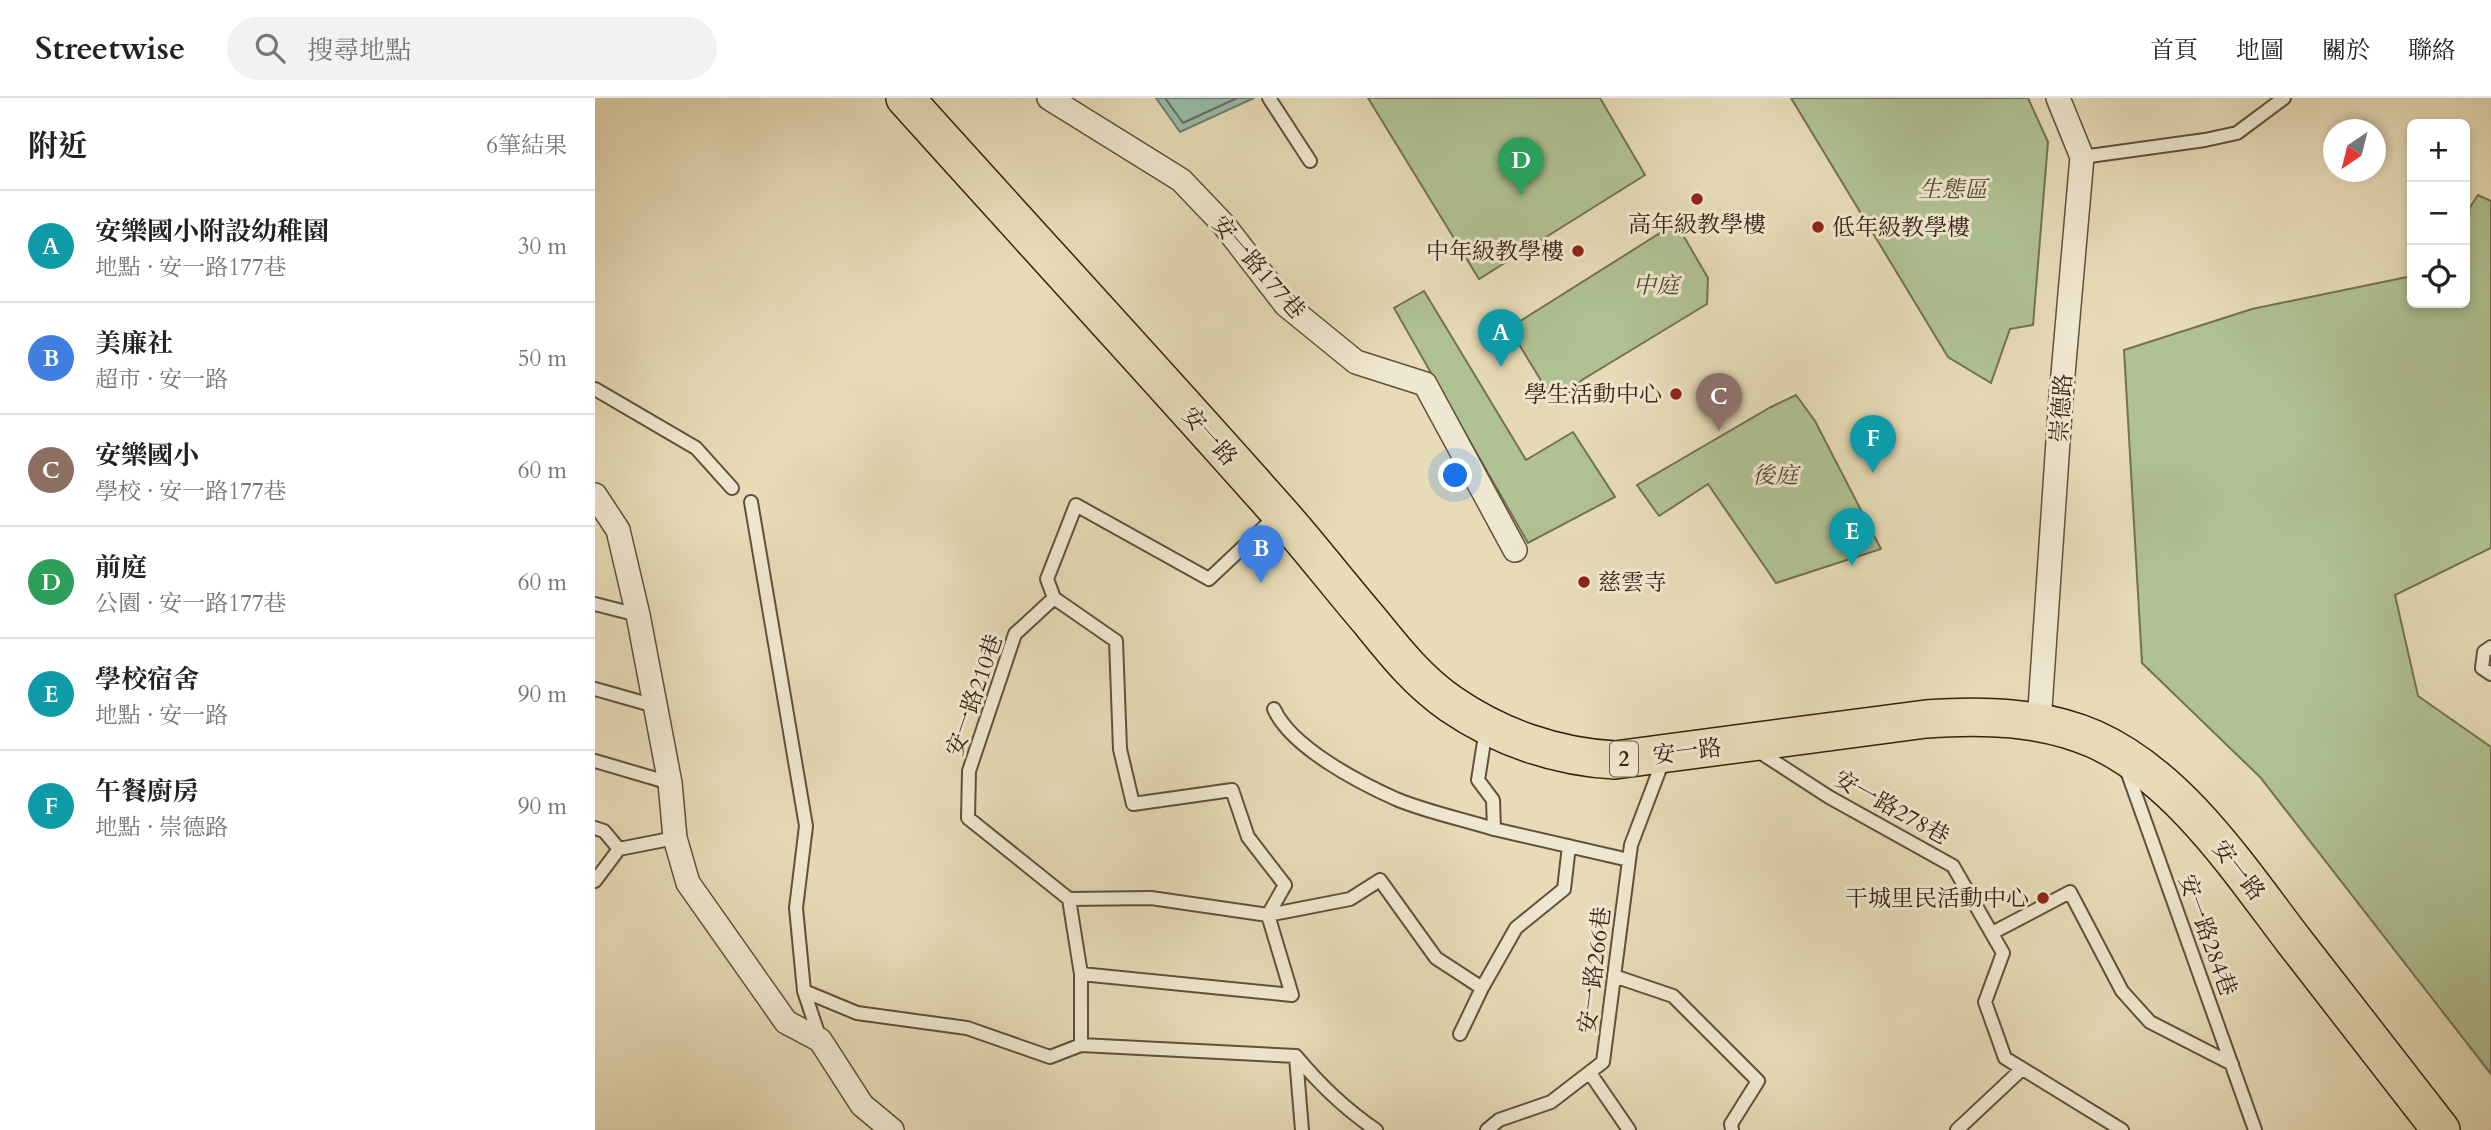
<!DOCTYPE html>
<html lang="zh-TW">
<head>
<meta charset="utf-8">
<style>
  body { margin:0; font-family:Cardo,"Noto Serif TC",serif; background:#f2f2f2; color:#222 }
  .controls { position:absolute; right:21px; top:21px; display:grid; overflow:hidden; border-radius:10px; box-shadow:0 4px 10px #0003 }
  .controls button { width:63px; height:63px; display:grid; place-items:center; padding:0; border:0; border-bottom:2px solid #e0e0e0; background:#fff; color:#222; font:35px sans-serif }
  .compass { position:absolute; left:1728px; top:21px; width:63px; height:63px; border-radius:50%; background:#fff; box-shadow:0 4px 10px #0003; rotate:215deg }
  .you { position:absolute; left:861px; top:378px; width:24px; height:24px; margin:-18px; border:5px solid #fff; border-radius:50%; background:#1a73e8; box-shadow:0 0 0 10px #1a73e833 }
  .badge { display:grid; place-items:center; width:46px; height:46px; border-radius:50%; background:#8f2418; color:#fff; font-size:23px; font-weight:700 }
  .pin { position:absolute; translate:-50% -58px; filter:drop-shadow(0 2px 4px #0008) }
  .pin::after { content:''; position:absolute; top:37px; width:24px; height:21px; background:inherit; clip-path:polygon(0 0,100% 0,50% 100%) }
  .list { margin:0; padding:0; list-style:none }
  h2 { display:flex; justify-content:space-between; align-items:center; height:91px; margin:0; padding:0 28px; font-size:30px }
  h2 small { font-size:23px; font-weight:400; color:#767676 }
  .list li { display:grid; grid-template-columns:46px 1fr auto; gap:21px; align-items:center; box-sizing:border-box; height:112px; padding:0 28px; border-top:2px solid #e0e0e0 }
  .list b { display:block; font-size:26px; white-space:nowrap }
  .list p { margin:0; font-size:23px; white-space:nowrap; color:#767676 }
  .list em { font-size:23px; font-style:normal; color:#767676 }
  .icon { flex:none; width:38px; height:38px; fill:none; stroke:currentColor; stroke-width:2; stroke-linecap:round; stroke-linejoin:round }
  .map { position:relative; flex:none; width:1896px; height:1032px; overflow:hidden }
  header { display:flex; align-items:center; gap:42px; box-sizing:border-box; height:98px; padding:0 35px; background:#fff; border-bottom:2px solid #e0e0e0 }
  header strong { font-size:33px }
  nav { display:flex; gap:38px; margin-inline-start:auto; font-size:24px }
  .search { width:490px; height:63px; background:#f2f2f2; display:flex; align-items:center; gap:18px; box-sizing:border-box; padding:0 24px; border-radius:38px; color:#767676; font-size:26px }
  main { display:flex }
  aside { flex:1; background:#fff }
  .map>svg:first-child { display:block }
  .green { fill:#b0c293; stroke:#737253; stroke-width:2 }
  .water { fill:#97bcaa; stroke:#707e6e; stroke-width:2 }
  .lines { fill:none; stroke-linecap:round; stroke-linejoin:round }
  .shore { stroke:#666e5e; stroke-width:2 }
  .service-casing { stroke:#62503c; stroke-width:16 }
  .minor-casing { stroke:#62503c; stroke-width:26 }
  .primary-casing { stroke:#362113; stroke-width:40 }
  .service { stroke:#efe8d0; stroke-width:12 }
  .minor { stroke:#efe8d0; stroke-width:23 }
  .primary { stroke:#e7dcb7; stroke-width:37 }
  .poi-dot { fill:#8f2418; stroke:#efe8d0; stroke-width:2.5 }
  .labels { text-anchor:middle; stroke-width:6; stroke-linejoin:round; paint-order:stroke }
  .shield { fill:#efe8d0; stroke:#6e5d4c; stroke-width:2 }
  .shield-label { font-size:21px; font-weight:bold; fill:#362113 }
  .park-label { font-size:23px; font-style:italic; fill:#544933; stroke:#efe8d0 }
  .poi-label { font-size:23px; fill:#362113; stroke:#efe8d0; text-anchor:end }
  .street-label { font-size:23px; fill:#362113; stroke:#efe8d0 }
</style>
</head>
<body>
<header>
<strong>Streetwise</strong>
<div class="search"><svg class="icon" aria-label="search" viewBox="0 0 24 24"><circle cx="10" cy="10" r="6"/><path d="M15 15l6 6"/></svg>搜尋地點</div>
<nav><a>首頁</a><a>地圖</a><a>關於</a><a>聯絡</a></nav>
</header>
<main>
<aside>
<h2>附近<small>6筆結果</small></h2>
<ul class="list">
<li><span class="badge" style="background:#0f9aa8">A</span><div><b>安樂國小附設幼稚園</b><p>地點 · 安一路177巷</p></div><em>30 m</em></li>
<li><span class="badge" style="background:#3f7fe0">B</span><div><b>美廉社</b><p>超市 · 安一路</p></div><em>50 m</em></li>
<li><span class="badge" style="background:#8d6e63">C</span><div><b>安樂國小</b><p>學校 · 安一路177巷</p></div><em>60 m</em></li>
<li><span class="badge" style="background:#2e9e5b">D</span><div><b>前庭</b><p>公園 · 安一路177巷</p></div><em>60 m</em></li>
<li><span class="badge" style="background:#0f9aa8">E</span><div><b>學校宿舍</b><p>地點 · 安一路</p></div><em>90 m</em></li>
<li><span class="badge" style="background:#0f9aa8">F</span><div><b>午餐廚房</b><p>地點 · 崇德路</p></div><em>90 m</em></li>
</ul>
</aside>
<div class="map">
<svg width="1896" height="1032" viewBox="0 0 1896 1032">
  <rect width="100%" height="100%" fill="#e7dcb7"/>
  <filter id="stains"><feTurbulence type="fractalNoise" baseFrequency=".00286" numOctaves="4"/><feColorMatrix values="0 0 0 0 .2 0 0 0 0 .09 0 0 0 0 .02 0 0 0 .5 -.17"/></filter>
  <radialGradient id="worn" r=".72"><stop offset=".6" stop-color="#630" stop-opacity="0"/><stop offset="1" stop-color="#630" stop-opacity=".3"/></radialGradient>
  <path class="green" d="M773 0H1005L1050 77 884 181Z
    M1196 0H1433L1453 44 1438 227 1415 231 1396 285 1353 259Z
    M1883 97 1896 103V450L1800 497 1823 598 1896 649V976L1665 679 1547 565 1529 252 1657 211 1817 178V205H1870V117Z
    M1081 125 1113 180 1112 206 987 282 961 307 914 230Z
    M829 193 931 362 978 334 1020 399 933 445 799 210Z
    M1201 297 1220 323 1286 451 1181 485 1113 386 1064 418 1042 387 1176 309Z"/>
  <path class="water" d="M561 0H659L585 34Z"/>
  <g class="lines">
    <path class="shore" d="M570 0 588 25 642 0"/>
    <defs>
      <path id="service" d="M674 0 715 63
        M1487 59 1610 42 1642 35 1689 0
        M0 291 101 350 137 390
        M156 404 211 728 201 810 209 893 225 941
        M459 500 521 543 525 651 538 706 637 692 653 739 690 787 673 817 697 897 486 876
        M0 506 43 517
        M1896 549 1889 554 1887 570 1896 576
        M0 591 60 608
        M679 611C696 649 763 684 801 701 832 714 867 721 899 731
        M891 631 883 682 898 702 899 731 1034 762
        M1160 651 1234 699 1358 768 1408 855 1390 904 1410 960 1527 1032
        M0 663 75 685
        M1531 670 1660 1032
        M0 730 9 733 24 751
        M0 783 24 751 80 740
        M474 801 556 800 673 817 755 801 785 782 841 860 887 890
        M1397 835 1475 794 1527 893 1555 924 1637 966
        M1019 878 1078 898 1163 983 1136 1026 1137 1032
        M209 893 262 915 372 930 455 959 486 947V876L474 801 373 720 374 673 420 536 459 500 452 481 481 407 614 481 682 417
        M865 936 887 890 921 830 969 791 974 748
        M486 947 701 958
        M701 958C725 987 750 1011 781 1032
        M701 959 707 1032
        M995 975 1034 1032
        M892 1032 904 1022 956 1004 1008 964 1036 747 1069 660
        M1362 1032 1427 971"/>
      <path id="minor" d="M454 0 586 82 629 127 691 207 761 264 830 286 920 452
        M0 397 23 432 43 517 75 685 80 740 93 785 191 924 225 942 267 1007 297 1032
        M1444 625 1466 299 1487 59 1463 0"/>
      <path id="primary" d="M310 0C434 138 560 274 683 413 715 449 744 487 775 523 800 554 823 583 856 606 904 639 961 659 1020 662L1331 621C1387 617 1446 618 1499 641 1584 679 1644 771 1699 843 1748 906 1797 969 1846 1032"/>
    </defs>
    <use href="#service" class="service-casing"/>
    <use href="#minor" class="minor-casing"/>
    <use href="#primary" class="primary-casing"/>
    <use href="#service" class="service"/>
    <use href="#minor" class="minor"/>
    <use href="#primary" class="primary"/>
  </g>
  <g class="poi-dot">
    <circle cx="1102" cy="101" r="7"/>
    <circle cx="1223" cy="129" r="7"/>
    <circle cx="983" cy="153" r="7"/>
    <circle cx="1081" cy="296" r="7"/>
    <circle cx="989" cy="484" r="7"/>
    <circle cx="1448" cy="800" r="7"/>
  </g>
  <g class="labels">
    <rect class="shield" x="1015" y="643.5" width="28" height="35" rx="5"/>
    <g class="shield-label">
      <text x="1029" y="668">2</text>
    </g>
    <g class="park-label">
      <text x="1358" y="99">生態區</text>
      <text x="1061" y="195">中庭</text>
      <text x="1180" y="385">後庭</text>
    </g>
    <g class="poi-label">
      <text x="1102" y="134" text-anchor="middle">高年級教學樓</text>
      <text x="1237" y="137" text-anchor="start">低年級教學樓</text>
      <text x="969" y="161">中年級教學樓</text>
      <text x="1067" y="304">學生活動中心</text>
      <text x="1003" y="492" text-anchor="start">慈雲寺</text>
      <text x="1434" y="808">干城里民活動中心</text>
    </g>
    <g class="street-label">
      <text transform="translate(664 169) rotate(49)" y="8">安一路177巷</text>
      <text transform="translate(1466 310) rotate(-86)" y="8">崇德路</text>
      <text transform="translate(615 338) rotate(48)" y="8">安一路</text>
      <text transform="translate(379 597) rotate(-71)" y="8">安一路210巷</text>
      <text transform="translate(1092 653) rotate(-7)" y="8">安一路</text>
      <text transform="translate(1297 709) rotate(29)" y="8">安一路278巷</text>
      <text transform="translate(1644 772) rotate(52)" y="8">安一路</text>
      <text transform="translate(1613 837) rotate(70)" y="8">安一路284巷</text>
      <text transform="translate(999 872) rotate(-83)" y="8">安一路266巷</text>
    </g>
  </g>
  <rect width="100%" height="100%" filter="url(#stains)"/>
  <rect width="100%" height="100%" fill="url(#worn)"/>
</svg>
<div class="controls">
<button>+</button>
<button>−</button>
<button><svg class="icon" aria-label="locate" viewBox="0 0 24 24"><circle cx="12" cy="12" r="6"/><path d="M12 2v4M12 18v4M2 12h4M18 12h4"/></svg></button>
</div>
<svg class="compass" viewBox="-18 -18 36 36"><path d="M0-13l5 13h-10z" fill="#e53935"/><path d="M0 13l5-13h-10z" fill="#767676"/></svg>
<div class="you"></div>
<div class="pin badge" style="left:906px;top:269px;background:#0f9aa8">A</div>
<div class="pin badge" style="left:666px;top:485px;background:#3f7fe0">B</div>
<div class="pin badge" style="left:1124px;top:333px;background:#8d6e63">C</div>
<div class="pin badge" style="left:926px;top:97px;background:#2e9e5b">D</div>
<div class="pin badge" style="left:1257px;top:468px;background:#0f9aa8">E</div>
<div class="pin badge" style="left:1278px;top:375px;background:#0f9aa8">F</div>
</div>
</main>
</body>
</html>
